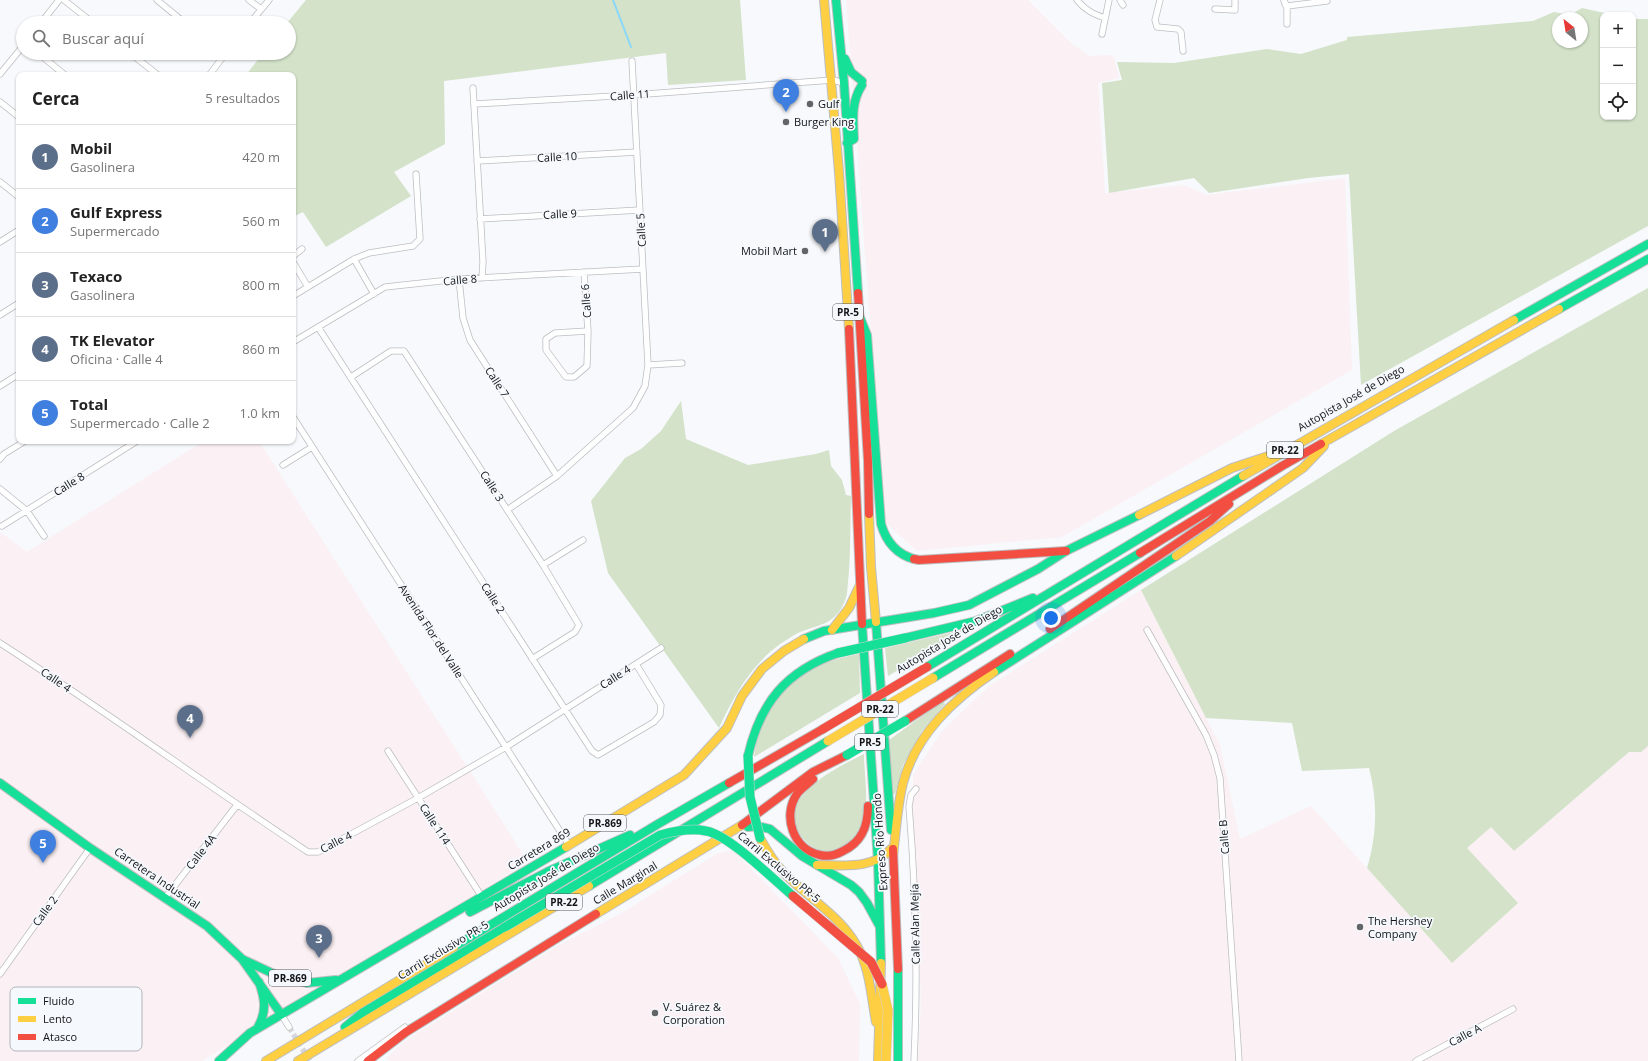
<!DOCTYPE html>
<html lang="es">
<head>
<meta charset="utf-8">
<style>
  body { margin:0; font-family:"Open Sans",sans-serif; background:#f6f6f6; color:#222 }
  .controls { position:absolute; right:12px; top:12px; display:grid; overflow:hidden; border-radius:8px; box-shadow:0 1px 3px #0004 }
  .controls button { width:36px; height:36px; display:grid; place-items:center; padding:0; border:0; border-bottom:1px solid #e0e0e0; background:#fff; color:#222; font:20px sans-serif }
  .compass { position:absolute; left:1552px; top:12px; width:36px; height:36px; border-radius:50%; background:#fff; box-shadow:0 1px 3px #0004; rotate:330deg }
  .you { position:absolute; left:1051px; top:618px; width:14px; height:14px; margin:-10px; border:3px solid #fff; border-radius:50%; background:#1a73e8; box-shadow:0 0 0 6px #1a73e833 }
  .badge { display:grid; place-items:center; width:26px; height:26px; border-radius:50%; background:#0f766e; color:#fff; font-size:13px; font-weight:700 }
  .pin { position:absolute; translate:-50% -33px; filter:drop-shadow(0 1px 2px #0008) }
  .pin::after { content:''; position:absolute; top:21px; width:14px; height:12px; background:inherit; clip-path:polygon(0 0,100% 0,50% 100%) }
  .list { margin:0; padding:0; list-style:none }
  h2 { display:flex; justify-content:space-between; align-items:center; height:52px; margin:0; padding:0 16px; font-size:17px }
  h2 small { font-size:13px; font-weight:400; color:#767676 }
  .list li { display:grid; grid-template-columns:26px 1fr auto; gap:12px; align-items:center; box-sizing:border-box; height:64px; padding:0 16px; border-top:1px solid #e0e0e0 }
  .list b { display:block; font-size:15px; white-space:nowrap }
  .list p { margin:0; font-size:13px; white-space:nowrap; color:#767676 }
  .list em { font-size:13px; font-style:normal; color:#767676 }
  .icon { flex:none; width:22px; height:22px; fill:none; stroke:currentColor; stroke-width:2; stroke-linecap:round; stroke-linejoin:round }
  .map { position:relative; flex:none; width:1648px; height:1061px; overflow:hidden }
  .search { position:absolute; background:#fff; box-shadow:0 1px 3px #0004; left:16px; top:16px; width:280px; height:44px; display:flex; align-items:center; gap:10px; box-sizing:border-box; padding:0 14px; border-radius:22px; color:#767676; font-size:15px }
  .panel { position:absolute; background:#fff; box-shadow:0 1px 3px #0004; left:16px; top:72px; width:280px; height:372px; border-radius:8px }
  .map>svg:first-child { display:block }
  .industrial { fill:#fbf0f3 }
  .green { fill:#d3e2c9; fill-rule:evenodd }
  .lines { fill:none; stroke-linecap:round; stroke-linejoin:round }
  .stream { stroke:#89d8f9; stroke-width:2 }
  .street-tunnel { stroke:#d5d7da; stroke-width:5.5; stroke-dasharray:5.5 3; stroke-linecap:butt }
  .street-casing { stroke:#bcbec0; stroke-width:7 }
  .fast-casing { stroke:#bcbec0; stroke-width:10 }
  .slow-casing { stroke:#bcbec0; stroke-width:10 }
  .jam-casing { stroke:#bcbec0; stroke-width:10 }
  .street { stroke:#fefeff; stroke-width:5.5 }
  .fast { stroke:#16e098; stroke-width:8 }
  .slow { stroke:#ffcf43; stroke-width:8 }
  .jam { stroke:#f24e42; stroke-width:8 }
  .fast-bridge-casing { stroke:#d1d2d4; stroke-width:10; stroke-linecap:butt }
  .slow-bridge-casing { stroke:#d1d2d4; stroke-width:10; stroke-linecap:butt }
  .jam-bridge-casing { stroke:#d1d2d4; stroke-width:10; stroke-linecap:butt }
  .fast-bridge { stroke:#16e098; stroke-width:9 }
  .slow-bridge { stroke:#ffcf43; stroke-width:9 }
  .jam-bridge { stroke:#f24e42; stroke-width:9 }
  .poi-dot { fill:#626466; stroke:#f5f9fe; stroke-width:1.5 }
  .labels { text-anchor:middle; stroke-width:3.5; stroke-linejoin:round; paint-order:stroke }
  .shield { fill:#f5f9fe; stroke:#56595c; stroke-width:1 }
  .shield-label { font-size:10px; font-weight:bold; fill:#121416 }
  .street-label { font-size:11px; fill:#121416; stroke:#f5f9fe }
  .poi-label { font-size:11px; fill:#121416; stroke:#f5f9fe; text-anchor:start }
  .key { fill:#f5f9fe; stroke:#b1b4b8; stroke-width:1 }
  .key-label { font-size:11px; fill:#121416 }
</style>
</head>
<body>
<div class="map">
<svg width="1648" height="1061" viewBox="0 0 1648 1061">
  <rect width="100%" height="100%" fill="#f7f9fc"/>
  <path class="industrial" d="M846 0H1028L1071 43 1089 56 1108 55 1114 57 1119 78 1098 83 1105 193 1184 185 1206 195 1345 178 1352 370 1062 537 917 551 885 522Z
    M204 441H259L528 862 202 1061H0V532L27 552Z
    M1141 590 1220 745 1240 839 1311 806 1452 963 1467 848 1491 826 1514 851 1629 752H1641L1648 746V1061H918L921 1000 913 838V775L941 732 989 686Z
    M733 850 838 958 860 1004 859 1061H390L386 1059 403 1042 557 946 620 914 718 853Z"/>
  <path class="green" d="M306 0H740L746 80 668 85 666 53 444 81 445 144 394 172 411 196 326 247 303 212 293 217V75H246L263 53H289V23H287Z
    M1582 8 1613 15H1603V117H1633V19H1648V226L1361 385 1349 174 1308 178 1209 193 1194 178 1109 193 1102 83 1122 80 1117 62 1174 63 1267 49 1301 54 1347 40V37L1533 21 1554 12 1570 15ZM1558 18H1582V42H1558Z
    M1648 288V746L1641 752H1629L1514 851 1491 827 1467 848 1518 903 1452 963 1367 868C1377 835 1378 802 1369 768L1302 771 1292 723 1206 718 1141 590 1394 431Z
    M681 401 686 439 748 465 816 454 829 450 831 466 842 480 846 495 851 496C850 524 851 554 848 582 847 589 848 595 844 603 835 623 822 624 803 631 796 633 787 640 780 644 751 665 733 697 719 728L608 573 591 501 625 458 641 449 661 431Z
    M967 629 888 676 885 648Z
    M859 654 860 693 754 757C755 750 756 742 757 736 759 729 763 722 766 716 786 676 817 662 859 654Z
    M943 701 945 704 922 731 903 765 895 794H892L889 740Z
    M864 754C864 773 869 800 864 818 859 836 838 859 817 849 801 842 788 821 797 804 809 781 842 765 864 754Z"/>
  <g class="lines">
    <path class="stream" d="M613 0 631 47"/>
    <path class="street-tunnel" d="M289 1027 310 1061"/>
    <defs>
      <path id="street" d="M64 0 93 23
        M157 0 185 23
        M249 0 261 9
        M1077 0C1085 10 1093 14 1105 18
        M1120 0 1123 5
        M1160 0 1155 20 1157 27 1178 29 1181 32 1183 51
        M1284 1 1287 6 1327 1
        M1285 4 1287 8V24
        M1215 9 1235 10V0
        M41 23 59 0
        M250 23 269 0
        M1102 34 1109 0
        M38 53 65 75
        M130 53 158 75
        M0 74 23 46
        M210 74 226 53
        M473 88 483 262 482 278
        M0 102 19 117
        M474 104 633 95 833 80 844 83
        M477 161 637 152
        M0 182 19 197
        M480 219 640 210
        M0 242 19 230
        M293 256 302 249
        M354 259 374 294
        M293 262 308 287
        M584 272 588 331
        M459 279 463 318 470 340 557 476
        M293 296 354 259 369 253 413 246 420 239 416 174
        M0 315 19 303
        M318 327 592 751 598 755 654 722 660 715 661 705 636 664
        M588 331 587 366 574 377H566L546 350V339L555 333Z
        M293 342 385 287 459 279 643 269
        M648 365 682 363
        M351 377 391 351H404L543 565 579 625 575 632 532 659
        M0 386 19 374
        M293 417 569 845
        M0 459 4 454 25 441
        M283 465 312 447
        M0 489 27 511 44 536
        M507 510 557 476 633 408 645 386 648 365 632 61
        M2 526 137 441
        M543 565 583 540
        M1147 630 1206 735 1214 755 1220 778 1239 1061
        M0 643C104 710 204 783 308 852H318L418 798 506 747 661 648
        M388 751 482 897
        M165 898 237 805
        M0 974 90 848
        M281 1014 289 1027
        M358 1061 405 1027
        M914 1061C918 976 916 891 909 806L911 795 916 789
        M1416 1061 1513 1009"/>
      <path id="fast" d="M836 0 844 83 858 293
        M845 59 851 72 862 81
        M847 143 854 139C853 119 851 102 862 85
        M1559 309 1648 259
        M859 315 867 335 881 524C886 541 896 554 914 559
        M1514 320 1648 244
        M876 622 891 830
        M862 624 878 861 881 963
        M905 638 976 621 1033 598
        M804 639 824 631 934 613 969 605 1038 569 1066 551 1139 515
        M927 667 1243 476
        M994 672 1176 556
        M933 678 1140 553
        M748 756C760 703 786 671 838 653
        M0 783 90 848 207 926 242 959 281 1014
        M748 827 757 826 770 829 802 856 851 885 859 892 867 903 879 925
        M589 886 828 741
        M470 912 549 871 630 835
        M454 947 658 824 729 783
        M242 959 274 974 307 983 336 980
        M898 969V1061
        M258 1027C267 1011 265 999 259 982
        M345 1027 362 1013 505 927
        M219 1061 250 1033 566 847"/>
      <path id="slow" d="M824 0 839 172 849 329
        M1321 444 1559 309
        M1243 476 1514 320
        M869 514 871 567 876 622
        M1139 515 1232 468 1286 450
        M1176 556 1303 468 1324 446
        M832 630 849 608 859 587
        M760 838C767 851 776 865 786 875 810 899 840 916 857 946 870 969 871 996 876 1022
        M566 847 684 775 727 728 742 696 762 669 784 651 804 639
        M893 856C896 832 897 807 903 783 916 734 954 699 994 672
        M817 865C843 865 873 870 892 848
        M596 914 742 825
        M266 1061 454 947
        M298 1061 589 886
        M878 1061 881 963"/>
      <path id="jam" d="M858 293 868 461 869 514
        M849 329 862 624
        M1140 553 1282 466 1321 444
        M914 559 919 560 1066 551
        M1050 629 1210 521 1229 504
        M905 721 1010 654
        M813 779C808 784 801 788 797 794 782 816 793 849 820 855 828 857 836 855 843 851 862 842 868 826 868 806
        M729 783 823 729
        M742 825 813 772 847 755
        M893 849 898 969
        M368 1061 406 1032 596 914"/>
    </defs>
    <use href="#street" class="street-casing"/>
    <use href="#fast" class="fast-casing"/>
    <use href="#slow" class="slow-casing"/>
    <use href="#jam" class="jam-casing"/>
    <use href="#street" class="street"/>
    <use href="#fast" class="fast"/>
    <use href="#slow" class="slow"/>
    <use href="#jam" class="jam"/>
    <defs>
      <path id="fast-bridge" d="M838 653 905 638
        M847 755 905 721
        M748 756 750 797 760 838
        M505 927 660 835C675 831 691 828 706 831 728 834 774 880 793 896"/>
      <path id="slow-bridge" d="M828 741 933 678
        M882 984 888 1010 886 1061"/>
      <path id="jam-bridge" d="M823 729 927 667
        M793 896 871 962 882 984"/>
    </defs>
    <use href="#fast-bridge" class="fast-bridge-casing"/>
    <use href="#slow-bridge" class="slow-bridge-casing"/>
    <use href="#jam-bridge" class="jam-bridge-casing"/>
    <use href="#fast-bridge" class="fast-bridge"/>
    <use href="#slow-bridge" class="slow-bridge"/>
    <use href="#jam-bridge" class="jam-bridge"/>
  </g>
  <g class="poi-dot">
    <circle cx="810" cy="104" r="4"/>
    <circle cx="786" cy="122" r="4"/>
    <circle cx="805" cy="251" r="4"/>
    <circle cx="1360" cy="927" r="4"/>
    <circle cx="655" cy="1013" r="4"/>
  </g>
  <g class="labels">
    <g class="shield">
      <rect x="833" y="304" width="30" height="16" rx="3"/>
      <rect x="1267" y="442" width="36" height="16" rx="3"/>
      <rect x="862" y="701" width="36" height="16" rx="3"/>
      <rect x="855" y="734" width="30" height="16" rx="3"/>
      <rect x="584" y="815" width="42" height="16" rx="3"/>
      <rect x="546" y="894" width="36" height="16" rx="3"/>
      <rect x="269" y="970" width="42" height="16" rx="3"/>
    </g>
    <g class="shield-label">
      <text x="848" y="316">PR-5</text>
      <text x="1285" y="454">PR-22</text>
      <text x="880" y="713">PR-22</text>
      <text x="870" y="746">PR-5</text>
      <text x="605" y="827">PR-869</text>
      <text x="564" y="906">PR-22</text>
      <text x="290" y="982">PR-869</text>
    </g>
    <g class="street-label">
      <text transform="translate(630 95) rotate(-4)" y="4">Calle 11</text>
      <text transform="translate(557 157) rotate(-3)" y="4">Calle 10</text>
      <text transform="translate(560 214) rotate(-3)" y="4">Calle 9</text>
      <text transform="translate(641 230) rotate(-93)" y="4">Calle 5</text>
      <text transform="translate(460 280) rotate(-5)" y="4">Calle 8</text>
      <text transform="translate(586 301) rotate(-94)" y="4">Calle 6</text>
      <text transform="translate(497 382) rotate(57)" y="4">Calle 7</text>
      <text transform="translate(1351 398) rotate(-30)" y="4">Autopista José de Diego</text>
      <text transform="translate(69 484) rotate(-32)" y="4">Calle 8</text>
      <text transform="translate(492 486) rotate(57)" y="4">Calle 3</text>
      <text transform="translate(493 598) rotate(57)" y="4">Calle 2</text>
      <text transform="translate(431 631) rotate(57)" y="4">Avenida Flor del Valle</text>
      <text transform="translate(949 639) rotate(-31)" y="4">Autopista José de Diego</text>
      <text transform="translate(615 677) rotate(-33)" y="4">Calle 4</text>
      <text transform="translate(56 680) rotate(34)" y="4">Calle 4</text>
      <text transform="translate(435 824) rotate(57)" y="4">Calle 114</text>
      <text transform="translate(1224 837) rotate(-94)" y="4">Calle B</text>
      <text transform="translate(336 842) rotate(-27)" y="4">Calle 4</text>
      <text transform="translate(880 842) rotate(-94)" y="4">Expreso Río Hondo</text>
      <text transform="translate(539 849) rotate(-31)" y="4">Carretera 869</text>
      <text transform="translate(201 852) rotate(-52)" y="4">Calle 4A</text>
      <text transform="translate(779 867) rotate(40)" y="4">Carril Exclusivo PR-5</text>
      <text transform="translate(546 877) rotate(-31)" y="4">Autopista José de Diego</text>
      <text transform="translate(157 878) rotate(34)" y="4">Carretera Industrial</text>
      <text transform="translate(625 883) rotate(-31)" y="4">Calle Marginal</text>
      <text transform="translate(45 911) rotate(-54)" y="4">Calle 2</text>
      <text transform="translate(915 924) rotate(-91)" y="4">Calle Alan Mejía</text>
      <text transform="translate(443 950) rotate(-31)" y="4">Carril Exclusivo PR-5</text>
      <text transform="translate(1465 1035) rotate(-28)" y="4">Calle A</text>
    </g>
    <g class="poi-label">
      <text x="818" y="108">Gulf</text>
      <text x="794" y="126">Burger King</text>
      <text x="797" y="255" text-anchor="end">Mobil Mart</text>
      <text x="1368" y="925">The Hershey<tspan x="1368" dy="13">Company</tspan></text>
      <text x="663" y="1011">V. Suárez &amp;<tspan x="663" dy="13">Corporation</tspan></text>
    </g>
  </g>
  <rect x="10" y="987" width="132" height="64" rx="6" class="key"/>
  <rect x="18" y="998" width="18" height="6" fill="#16e098"/>
  <rect x="18" y="1016" width="18" height="6" fill="#ffcf43"/>
  <rect x="18" y="1034" width="18" height="6" fill="#f24e42"/>
  <g class="key-label">
    <text x="43" y="1005">Fluido</text>
    <text x="43" y="1023">Lento</text>
    <text x="43" y="1041">Atasco</text>
  </g>
</svg>
<div class="controls">
<button>+</button>
<button>−</button>
<button><svg class="icon" aria-label="locate" viewBox="0 0 24 24"><circle cx="12" cy="12" r="6"/><path d="M12 2v4M12 18v4M2 12h4M18 12h4"/></svg></button>
</div>
<svg class="compass" viewBox="-18 -18 36 36"><path d="M0-13l5 13h-10z" fill="#e53935"/><path d="M0 13l5-13h-10z" fill="#767676"/></svg>
<div class="you"></div>
<div class="pin badge" style="left:825px;top:252px;background:#5c6f8a">1</div>
<div class="pin badge" style="left:786px;top:112px;background:#3f7fe0">2</div>
<div class="pin badge" style="left:319px;top:958px;background:#5c6f8a">3</div>
<div class="pin badge" style="left:190px;top:738px;background:#5c6f8a">4</div>
<div class="pin badge" style="left:43px;top:863px;background:#3f7fe0">5</div>
<div class="search"><svg class="icon" aria-label="search" viewBox="0 0 24 24"><circle cx="10" cy="10" r="6"/><path d="M15 15l6 6"/></svg>Buscar aquí</div>
<section class="panel">
<h2>Cerca<small>5 resultados</small></h2>
<ul class="list">
<li><span class="badge" style="background:#5c6f8a">1</span><div><b>Mobil</b><p>Gasolinera</p></div><em>420 m</em></li>
<li><span class="badge" style="background:#3f7fe0">2</span><div><b>Gulf Express</b><p>Supermercado</p></div><em>560 m</em></li>
<li><span class="badge" style="background:#5c6f8a">3</span><div><b>Texaco</b><p>Gasolinera</p></div><em>800 m</em></li>
<li><span class="badge" style="background:#5c6f8a">4</span><div><b>TK Elevator</b><p>Oficina · Calle 4</p></div><em>860 m</em></li>
<li><span class="badge" style="background:#3f7fe0">5</span><div><b>Total</b><p>Supermercado · Calle 2</p></div><em>1.0 km</em></li>
</ul>
</section>
</div>
</body>
</html>
